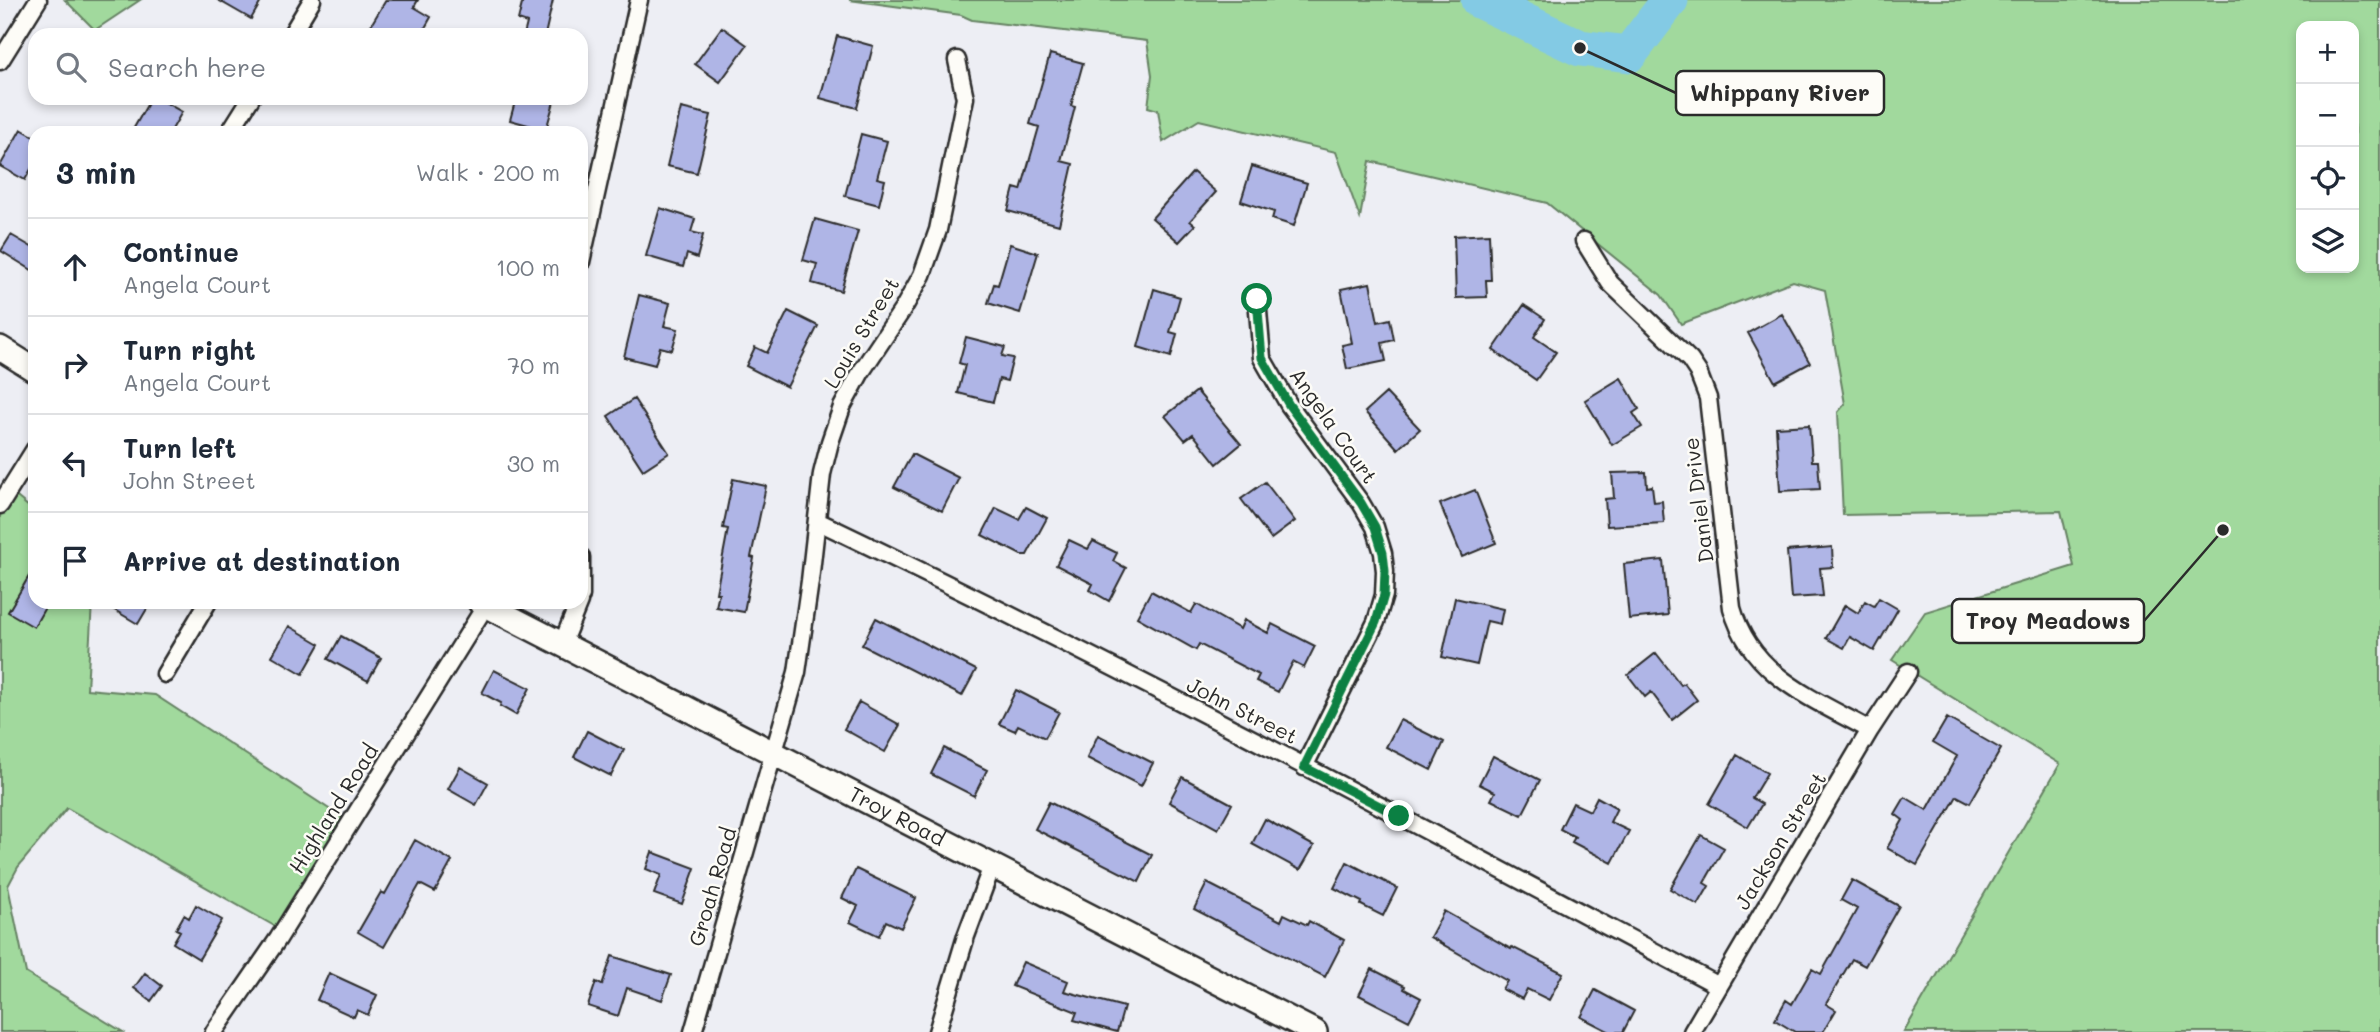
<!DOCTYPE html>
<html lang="en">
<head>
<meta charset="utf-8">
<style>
  body { margin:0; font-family:Mali,sans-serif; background:#f6f6f7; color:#1f2937 }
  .controls { position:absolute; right:21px; top:21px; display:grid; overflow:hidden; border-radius:14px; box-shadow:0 4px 10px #0003 }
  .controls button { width:63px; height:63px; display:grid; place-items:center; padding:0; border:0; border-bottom:2px solid #e0e1e3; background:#fff; color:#1f2937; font:35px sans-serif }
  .stop { position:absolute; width:21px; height:21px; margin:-16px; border:5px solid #0b8043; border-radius:50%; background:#fff }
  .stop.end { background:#0b8043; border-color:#fff; box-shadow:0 2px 7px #0008 }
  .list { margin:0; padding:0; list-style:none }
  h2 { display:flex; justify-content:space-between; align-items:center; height:91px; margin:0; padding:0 28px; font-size:30px }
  h2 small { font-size:23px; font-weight:400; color:#747a83 }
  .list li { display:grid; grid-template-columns:46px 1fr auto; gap:21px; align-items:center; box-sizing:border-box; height:98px; padding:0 28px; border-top:2px solid #e0e1e3 }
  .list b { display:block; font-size:26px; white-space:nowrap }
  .list p { margin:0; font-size:23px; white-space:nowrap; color:#747a83 }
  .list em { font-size:23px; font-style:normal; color:#747a83 }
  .icon { flex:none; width:38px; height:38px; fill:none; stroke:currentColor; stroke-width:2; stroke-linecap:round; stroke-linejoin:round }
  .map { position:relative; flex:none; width:2380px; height:1032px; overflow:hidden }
  .search { position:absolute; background:#fff; box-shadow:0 4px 10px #0003; left:28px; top:28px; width:560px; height:77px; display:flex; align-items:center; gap:18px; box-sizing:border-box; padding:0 24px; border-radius:21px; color:#747a83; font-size:26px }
  .panel { position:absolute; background:#fff; box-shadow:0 4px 10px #0003; left:28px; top:126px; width:560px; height:483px; border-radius:21px }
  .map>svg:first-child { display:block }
  .green { fill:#a1d99d; stroke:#668264; stroke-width:2; fill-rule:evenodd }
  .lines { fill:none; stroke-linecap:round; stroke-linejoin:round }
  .river { stroke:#83cae4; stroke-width:37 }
  .building { fill:#afb5e6; stroke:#2b2b2b; stroke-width:2 }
  .street-casing { stroke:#2b2b2b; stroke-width:21 }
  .secondary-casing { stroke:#2b2b2b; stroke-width:28 }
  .street { stroke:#fdfcf7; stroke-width:16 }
  .secondary { stroke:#fdfcf7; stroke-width:23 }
  .route { stroke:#0b8043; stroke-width:9 }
  .labels { text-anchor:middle; stroke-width:5; stroke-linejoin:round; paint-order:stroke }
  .street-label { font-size:21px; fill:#2b2b2b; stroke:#fdfcf7 }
  .leader { fill:none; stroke:#2b2b2b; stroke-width:2.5 }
  .callout-dot { fill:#2b2b2b; stroke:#fdfcf7; stroke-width:2.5 }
  .callout { fill:#fdfcf7; stroke:#2b2b2b; stroke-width:2.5 }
  .callout-label { font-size:23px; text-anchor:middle; font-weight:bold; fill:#2b2b2b }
</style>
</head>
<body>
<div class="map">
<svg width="2380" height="1032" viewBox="0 0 2380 1032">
  <rect width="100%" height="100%" fill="#edeef4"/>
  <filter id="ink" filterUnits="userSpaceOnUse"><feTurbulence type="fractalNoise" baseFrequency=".0143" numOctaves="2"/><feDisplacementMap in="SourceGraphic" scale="14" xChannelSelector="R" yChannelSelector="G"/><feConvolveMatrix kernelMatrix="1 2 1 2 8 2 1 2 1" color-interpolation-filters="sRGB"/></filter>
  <g filter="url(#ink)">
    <path class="green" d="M65 0H140L95 30Z
      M849 0H2380V1032H1904L2060 764 1892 660 1925 612 2074 566 2061 511 1843 515 1838 412 1845 404 1825 290 1793 281 1681 324 1661 295 1547 203 1370 161 1360 218 1336 152 1199 120 1163 142 1158 110 1148 107 1152 75 1147 41 972 20 961 15ZM2301 26H2354V268H2301Z
      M6 488 35 512V602H92L87 689 155 695 346 820 278 928 67 808 18 867 8 886 26 973 123 1032H0V500Z"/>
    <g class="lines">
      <path class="river" d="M1479 0 1580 48 1629 54 1670 0"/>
    </g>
    <path class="building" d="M218 0H262L251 19Z
      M386 0H418L414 7 431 17 421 35H365Z
      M523 0H553L545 35H524L527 23 518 20Z
      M722 27 747 45 720 82 695 64Z
      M837 36 873 46 857 108 820 98Z
      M1050 54 1083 63 1071 106 1075 107 1061 161 1073 164 1059 225 1008 211 1014 188 1021 190 1039 127 1030 124Z
      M151 98H157L182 112 170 133H131Z
      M516 98H555L546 130 510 120Z
      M681 108 711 115 697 173 667 166Z
      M21 129 35 137V162L25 180 0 166Z
      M861 134 887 141 877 178 885 180 879 205 845 196Z
      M1252 166 1307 183 1294 226 1272 219 1274 212 1241 201Z
      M1193 172 1216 192 1190 221 1195 225 1179 242 1152 218Z
      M660 208 695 219 691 232 703 235 697 258 687 254 683 267 646 256Z
      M815 219 858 231 841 291 812 283 817 264 803 260Z
      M1489 234 1491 280H1486L1487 297 1456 298 1454 236Z
      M11 235 35 249V272L1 251Z
      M1010 244 1038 253 1020 313 988 303 994 284 998 285Z
      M1370 283 1378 322 1390 319 1394 340 1382 343 1386 361 1347 369 1342 345 1352 343 1341 289Z
      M1154 289 1180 297 1170 332 1177 334 1171 357 1138 347Z
      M639 295 670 303 664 326 678 329 672 350 660 347 655 365 624 357Z
      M1524 305 1545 319 1534 337 1556 352 1536 380 1493 350Z
      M788 311 818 326 787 387 746 366 755 347 767 353Z
      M1782 314 1810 363 1775 382 1748 333Z
      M966 337 1005 347 1002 356 1013 358 1007 381 999 379 993 402 958 393 965 365 959 363Z
      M1621 378 1639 409 1633 413 1642 427 1612 445 1585 400Z
      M1197 391 1241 444 1217 464 1193 434 1185 440 1165 416Z
      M1386 393 1420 429 1398 449 1365 412Z
      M634 399 669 453 643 470 608 416Z
      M1809 425 1812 461H1818L1820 489 1780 491 1776 427Z
      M912 454 959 478 942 511 894 487Z
      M1646 472 1647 487 1652 486 1654 502 1662 501 1664 523 1607 526 1605 499 1614 498 1612 473Z
      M733 479 766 486 751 557 754 558 744 612 716 607 719 593H716L728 529 723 528Z
      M1265 482 1295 521 1271 539 1241 499Z
      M1475 490 1496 543 1462 557 1440 504Z
      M1026 507 1047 518 1027 555H1021L982 535 996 508 1019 519Z
      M1069 540 1088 549 1093 541 1117 553 1113 561 1126 568 1109 601 1090 590 1093 584 1056 565Z
      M1832 547 1833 567 1820 568 1823 596 1791 598 1787 551Z
      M1663 560 1668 615 1629 619 1624 564Z
      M35 566V602H48L34 627 8 612Z
      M1151 591 1191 613 1196 604 1240 629 1244 620 1268 633 1272 624 1315 646 1304 668 1293 662 1278 692 1256 681 1259 675 1199 644 1196 650 1137 617Z
      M1455 598 1503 609 1500 624 1487 621 1477 665 1442 657Z
      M1879 598 1898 609 1874 651 1850 637 1844 648 1826 638 1845 605 1858 613 1865 601 1874 606Z
      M101 602H151L138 624Z
      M876 618 976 670 962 696 862 645Z
      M289 626 320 644 303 674 272 656Z
      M341 636 381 658 368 681 328 659Z
      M1656 653 1681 685 1684 683 1697 700 1672 720 1651 692 1645 697 1628 675Z
      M494 670 530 688 516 715 500 706 501 703 482 693Z
      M1016 690 1059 712 1045 738 1018 725 1015 731 999 724Z
      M859 702 900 725 885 752 844 729Z
      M1947 718 2001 749 1970 803 1957 796 1917 865 1887 848 1903 820 1895 814 1905 797 1927 810 1957 756 1933 742Z
      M1400 720 1444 742 1431 770 1386 747Z
      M587 731 624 750 611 776 574 757Z
      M1098 735 1153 763 1141 786 1087 758Z
      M944 748 987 770 974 796 931 774Z
      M1737 755 1767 773 1752 798 1762 804 1748 827 1709 804Z
      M1493 756 1540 780 1522 815 1491 800 1495 792 1479 784Z
      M460 767 488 783 476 805 448 789Z
      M1182 777 1232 804 1218 829 1169 802Z
      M1597 797 1617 808 1610 822 1629 831 1612 863 1572 842 1575 837 1560 829 1573 803 1590 811Z
      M1049 802 1152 855 1139 882 1035 829Z
      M1265 819 1314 846 1300 870 1252 844Z
      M1701 835 1724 848 1704 883 1709 886 1698 905 1670 889Z
      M415 840 452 861 435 892 420 884 384 947 358 932 381 892 385 894Z
      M652 852 695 868 682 904 654 894 661 875 646 869Z
      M1347 862 1397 888 1383 916 1361 905 1362 902 1334 888Z
      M856 869 916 898 901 928 886 921 879 936 850 922 858 906 842 898Z
      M1852 880 1899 906 1865 966 1852 959 1826 1004 1836 1010 1823 1032H1795L1775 1020 1786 1000 1792 1004 1812 969 1821 974 1857 909 1841 900Z
      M1207 883 1281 921 1284 914 1307 925 1309 921 1344 940 1325 977 1194 909Z
      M196 905 222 920 199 959 173 943 180 931 176 929 184 915 189 918Z
      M1444 911 1511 949 1512 947 1563 973 1549 1000 1527 989 1522 999 1502 989 1507 981 1430 937Z
      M612 956 671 975 662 1000 627 988 618 1016 588 1006 596 982 602 985Z
      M1023 962 1068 981 1064 991 1124 1007 1117 1032 1074 1020 1077 1012 1012 986Z
      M1372 969 1405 986 1404 989 1421 998 1409 1021 1359 995Z
      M145 973 162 986 151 1001 134 988Z
      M329 973 377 995 368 1015 357 1010 354 1017 317 1000Z
      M1595 990 1634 1011 1623 1032H1610L1581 1017Z"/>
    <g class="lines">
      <defs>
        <path id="street" d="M291 35 312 0
          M0 61 38 0
          M229 133 251 98
          M1584 241 1610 283 1690 360 1698 372 1708 398 1732 608C1751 676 1814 699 1870 730
          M581 262 639 0
          M1257 299 1262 358 1289 405 1361 503 1375 527 1383 553 1385 571 1384 595 1376 622 1304 767
          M0 505 35 449
          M817 521C1122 666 1420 827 1719 986
          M581 557V596
          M562 644 579 602
          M165 674 208 602
          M214 1032 278 939 486 605
          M693 1032 797 672 810 581 822 474 830 442 842 407 861 372 903 309 922 275 938 230 965 98 957 60
          M937 1032 966 936 992 866
          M1692 1032 1870 730 1908 672"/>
        <g id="secondary">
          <path d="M0 348 35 370"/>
          <path id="s1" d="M480 602 1315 1032"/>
        </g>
      </defs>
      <use href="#street" class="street-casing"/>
      <use href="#secondary" class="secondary-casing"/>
      <use href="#street" class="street"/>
      <use href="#secondary" class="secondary"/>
    </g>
  </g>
  <g class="lines" filter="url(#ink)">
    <path class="route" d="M1257 299 1262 358 1289 405 1361 503 1375 527 1383 553 1385 571 1384 595 1376 622 1304 767 1399 816"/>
  </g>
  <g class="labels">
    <g class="street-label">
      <text transform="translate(862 333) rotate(-59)" y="7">Louis Street</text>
      <text transform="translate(1333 426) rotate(55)" y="7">Angela Court</text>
      <text transform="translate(1699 500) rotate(-97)" y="7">Daniel Drive</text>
      <text transform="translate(1242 711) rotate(27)" y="7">John Street</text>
      <text transform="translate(334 809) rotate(-58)" y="7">Highland Road</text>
      <text dy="7" stroke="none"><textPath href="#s1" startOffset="469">Troy Road</textPath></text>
      <text transform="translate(1781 841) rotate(-59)" y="7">Jackson Street</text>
      <text transform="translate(713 887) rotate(-74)" y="7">Groah Road</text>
    </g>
  </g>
  <path class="leader" d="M1580 48L1676 93M2223 530L2144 621"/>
  <g class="callout-dot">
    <circle cx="1580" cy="48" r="7"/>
    <circle cx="2223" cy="530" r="7"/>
  </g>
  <g class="callout">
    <rect x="1676" y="71" width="208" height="44" rx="7"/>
    <rect x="1952" y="599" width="192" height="44" rx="7"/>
  </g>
  <g class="callout-label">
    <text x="1780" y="101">Whippany River</text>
    <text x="2048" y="629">Troy Meadows</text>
  </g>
</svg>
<div class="controls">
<button>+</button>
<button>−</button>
<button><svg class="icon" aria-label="locate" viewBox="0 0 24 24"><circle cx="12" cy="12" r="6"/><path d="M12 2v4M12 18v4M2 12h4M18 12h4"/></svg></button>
<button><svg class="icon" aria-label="layers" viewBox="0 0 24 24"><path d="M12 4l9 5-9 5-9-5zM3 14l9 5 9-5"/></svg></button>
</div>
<div class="stop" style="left:1257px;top:299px"></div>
<div class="stop end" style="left:1399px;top:816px"></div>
<div class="search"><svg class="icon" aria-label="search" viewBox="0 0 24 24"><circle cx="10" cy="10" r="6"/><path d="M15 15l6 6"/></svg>Search here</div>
<section class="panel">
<h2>3 min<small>Walk · 200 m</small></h2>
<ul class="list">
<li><svg class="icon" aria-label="ahead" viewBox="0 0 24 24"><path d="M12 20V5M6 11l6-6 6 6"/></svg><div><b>Continue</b><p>Angela Court</p></div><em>100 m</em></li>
<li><svg class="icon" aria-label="right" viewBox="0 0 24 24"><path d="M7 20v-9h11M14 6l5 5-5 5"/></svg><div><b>Turn right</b><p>Angela Court</p></div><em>70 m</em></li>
<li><svg class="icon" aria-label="left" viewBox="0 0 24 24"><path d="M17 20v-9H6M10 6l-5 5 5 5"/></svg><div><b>Turn left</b><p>John Street</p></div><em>30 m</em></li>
<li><svg class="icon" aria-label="arrive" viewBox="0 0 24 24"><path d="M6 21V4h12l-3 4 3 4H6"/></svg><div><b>Arrive at destination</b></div></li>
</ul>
</section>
</div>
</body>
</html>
